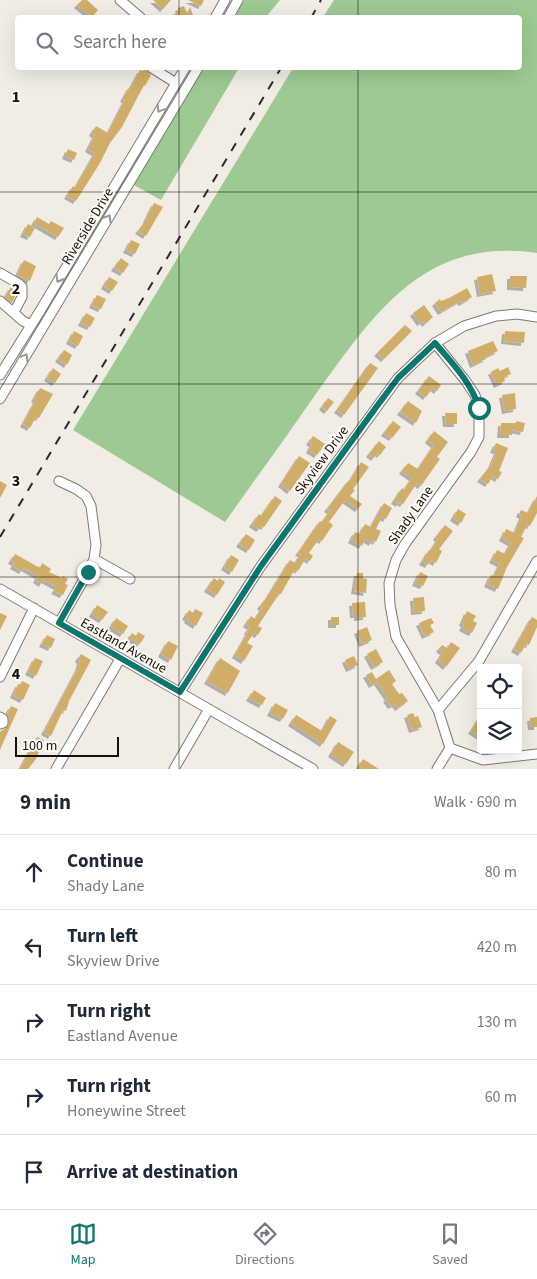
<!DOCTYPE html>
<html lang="en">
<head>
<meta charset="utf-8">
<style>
  body { margin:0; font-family:"Source Sans 3",sans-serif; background:#f2f2f3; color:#1f2937 }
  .controls { position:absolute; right:15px; bottom:15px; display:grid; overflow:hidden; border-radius:5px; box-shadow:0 5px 20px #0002 }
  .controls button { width:45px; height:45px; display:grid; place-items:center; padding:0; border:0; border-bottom:1px solid #e0e1e3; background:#fff; color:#1f2937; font:25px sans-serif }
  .scale { position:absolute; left:15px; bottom:12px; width:104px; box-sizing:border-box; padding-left:5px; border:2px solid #141310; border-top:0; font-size:14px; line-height:18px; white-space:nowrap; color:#141310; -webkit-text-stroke:4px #fefaf3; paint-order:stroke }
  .stop { position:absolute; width:15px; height:15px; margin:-11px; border:4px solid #0f766e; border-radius:50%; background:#fff }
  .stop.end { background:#0f766e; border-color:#fff; box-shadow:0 1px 5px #0008 }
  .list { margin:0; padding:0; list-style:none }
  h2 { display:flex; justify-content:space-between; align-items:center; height:65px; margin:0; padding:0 20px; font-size:21px }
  h2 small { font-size:16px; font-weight:400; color:#747a83 }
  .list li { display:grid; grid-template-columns:32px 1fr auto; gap:15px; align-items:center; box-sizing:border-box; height:75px; padding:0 20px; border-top:1px solid #e0e1e3 }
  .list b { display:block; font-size:19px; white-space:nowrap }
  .list p { margin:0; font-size:16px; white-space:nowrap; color:#747a83 }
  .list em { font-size:16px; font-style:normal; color:#747a83 }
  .icon { flex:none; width:28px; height:28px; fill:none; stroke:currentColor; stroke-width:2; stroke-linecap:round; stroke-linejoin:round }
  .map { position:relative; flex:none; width:537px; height:769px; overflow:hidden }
  .search { position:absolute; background:#fff; box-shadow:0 5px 20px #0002; left:15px; right:15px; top:15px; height:55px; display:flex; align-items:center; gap:12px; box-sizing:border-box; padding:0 18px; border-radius:5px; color:#747a83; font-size:19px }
  .sheet { height:440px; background:#fff }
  nav { display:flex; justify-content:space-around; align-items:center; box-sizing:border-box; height:70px; border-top:1px solid #e0e1e3; background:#fff; font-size:14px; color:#747a83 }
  nav a { display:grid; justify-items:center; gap:2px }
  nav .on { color:#0f766e }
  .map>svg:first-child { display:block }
  .green { fill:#9cca92 }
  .building { fill:#d0ad68; filter:url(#shadow) }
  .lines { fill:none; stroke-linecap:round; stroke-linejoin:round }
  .minor-casing { stroke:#7e7a74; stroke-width:11 }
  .minor { stroke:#fff; stroke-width:9 }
  .rail { stroke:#2b2a26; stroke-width:2; stroke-dasharray:9 9; stroke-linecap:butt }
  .oneway { stroke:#959593 }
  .route { stroke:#0f766e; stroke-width:6 }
  .grid { fill:none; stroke:#141310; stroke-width:1; stroke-opacity:0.55 }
  .labels { text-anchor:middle; stroke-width:4; stroke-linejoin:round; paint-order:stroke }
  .street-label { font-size:14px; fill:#141310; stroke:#fefaf3 }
  .grid-label { font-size:16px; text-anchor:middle; font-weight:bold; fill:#141310; stroke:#fefaf3; stroke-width:4; stroke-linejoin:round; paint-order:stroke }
</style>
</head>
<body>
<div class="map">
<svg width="537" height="769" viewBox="0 0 537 769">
  <defs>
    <filter id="shadow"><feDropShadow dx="-3" dy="3" stdDeviation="0" flood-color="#0004"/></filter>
  </defs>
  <rect width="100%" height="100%" fill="#f1ede5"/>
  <path class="green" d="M244 0H280L266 17 233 18Z
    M334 0H537V253C422 236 372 317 313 398 284 440 254 481 225 522L73 430 293 68H520V18L323 17Z
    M203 68H239L161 200 132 184Z"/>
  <path class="building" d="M82 0H87L98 10 92 17 77 5Z
    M153 0H171L163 9Z
    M188 0H204L201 6Z
    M184 6 187 14 190 7 194 18H165L179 12 178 8Z
    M145 68 151 75 145 86 144 85 122 127 110 143 100 163 76 201 67 196 73 186 75 188 95 153 88 149 95 135 92 133 96 126 108 133 125 100 123 99 130 86 131 87 140 70 143 71Z
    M68 149 77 153 74 160 65 156Z
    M154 203 163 207 146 236 138 231 145 222Z
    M37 217 49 224 51 221 64 228 58 237 34 223Z
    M28 224 35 228 30 237 23 234Z
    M131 240 140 244 135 254 126 250Z
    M121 258 129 264 123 273 114 268Z
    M24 260 36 266 30 281 17 275Z
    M492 274 496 291 480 294 477 277Z
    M510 276H527L526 288 510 287Z
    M109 277 118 282 112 291 104 286Z
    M11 287 16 290V295L12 303 5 297Z
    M467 288 472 297 462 303 460 301 441 312 435 303 440 299 441 301 449 298Z
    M97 295 106 299 101 309 92 305Z
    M424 305 433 317 425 324 423 321 420 323 413 313Z
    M86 313 95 318 90 327 81 323Z
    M405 325 412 331 384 359 377 353Z
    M74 331 83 336 78 346 69 341Z
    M505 331 525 332 524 343 504 341Z
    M493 341 498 351 485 357 486 359 473 365 468 351Z
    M64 350 72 355 67 365 58 359Z
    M370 363 378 368 344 415 337 410Z
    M508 367 511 374 504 377 505 381 497 385 491 372 498 368 500 371Z
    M53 368 61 374 55 383 47 378Z
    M429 376 441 385 437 391 433 388 426 397 418 391Z
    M40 388 53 394 39 418 36 417 30 428 23 424 36 400 34 399Z
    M515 393 516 409 505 411 502 395Z
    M328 398 334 402 327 411 322 407Z
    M408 401 422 411 416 423 400 412Z
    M445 413H457V424H446Z
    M393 421 401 427 392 438 384 433Z
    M516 421 525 423 523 432 512 430V435H500L501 423H516Z
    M434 431 448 442 437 457 440 459 421 486 417 483 403 504 400 502 399 504 394 501 402 488 404 490 412 478 402 471 408 463 418 469 434 445 428 440Z
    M313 436 325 444 317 455 309 450 312 444 309 442Z
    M379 441 386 447 380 455 378 453 374 458 369 454Z
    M496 443 508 448 499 471 502 472 498 479 493 476 488 484 480 479 491 465 497 451 493 450Z
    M299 456 310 463 290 491 281 484Z
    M361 462 369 467 353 489 355 490 350 496 362 504 358 509 345 500 329 522 333 525 322 541 319 539 309 553 313 556 310 561 306 558 298 571 296 569 292 574 281 594H279L258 626 262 628 258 635 254 633 247 643 253 646 244 661 235 655 248 632 247 631 250 627 246 624 251 616 255 619 262 608 260 606 268 596 290 560 295 563 301 554 298 553 320 521 322 522 330 511 327 509 349 480 350 481Z
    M0 481 7 485 0 498Z
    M275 496 282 501 264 527 262 526 259 529 252 524 259 514 261 516Z
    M537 496V513L530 526 527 525 521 537 524 538 507 567 498 589 487 584 491 575 494 576 500 564 492 560 497 550 505 554 511 543 502 538 506 529 515 533 522 516 519 514 521 510 528 513Z
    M384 503 392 508 386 519 382 517 376 529 381 531 376 542 373 540 372 543 365 539 362 546 351 540 355 532 360 534 365 524 371 527Z
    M458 509 466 514 461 523 453 518Z
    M445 525 453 531 439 549 442 551 436 563 431 560 428 565 422 562 429 550 430 551 438 539 436 537Z
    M246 534 255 540 249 550 239 544Z
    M15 554 40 568 42 563 51 569 49 572 62 578 63 576 68 579 65 584 68 585 63 595 54 591 57 587 44 580 42 584 36 580 38 576 24 568 22 571 13 566 15 563 11 561Z
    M231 555 239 560 232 572 224 567Z
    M420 572 428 576 423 586 415 583Z
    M357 573H363V578L367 579 366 593 354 591Z
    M214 578 218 581 219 578 225 582 217 595 207 589Z
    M424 597 425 611 414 612 413 598Z
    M365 602 366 617 357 618V615H353L352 603Z
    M97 605 108 612 102 620 92 614Z
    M195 609 203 613 196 626 187 620 188 618 185 617 189 610 193 613Z
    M467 611 476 616 473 621 477 623 472 633 462 628 464 624 462 623Z
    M0 613 7 616 0 630Z
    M331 617H339V625H331Z
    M532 617 537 620V627L529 645 526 644 521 653 514 649Z
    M116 618 128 626 123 634 111 627Z
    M431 618 434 623 430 625 434 632 425 636 419 623Z
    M367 627 372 640 362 644 357 631Z
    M138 632 145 636 140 644 129 638 132 633 136 636Z
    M47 635 55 639 51 648 42 644Z
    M168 641 178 646 171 660 161 654Z
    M451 642 460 648 446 667 438 660 443 652 439 649 442 645 447 648Z
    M376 649 383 662 374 667 367 654Z
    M81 654 91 660 69 701 66 711 63 710 51 736 44 732 78 668 80 661 78 659Z
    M354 656 358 665 349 669 345 660Z
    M35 658 43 661 36 676 28 672Z
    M220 658 240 671 228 693 207 681Z
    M389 670 396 681 392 684 399 694 402 693 408 701 398 708 395 704 391 706 386 699 388 698 377 682 372 685 366 675 372 672 376 679Z
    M22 681 30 685 23 700 13 695 18 684 20 685Z
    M254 690 266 698 262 705 249 698Z
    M275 703 288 710 283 719 270 713Z
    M11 706 18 709 0 750V732L8 726 9 719 7 714Z
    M413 713 415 717 418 716 422 727 412 730 407 715Z
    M296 715 322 731 330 716 337 720 323 744 291 723Z
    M481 715V737L471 731Z
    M537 717V727H531L530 718Z
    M37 737 44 740 36 759 28 769H20Z
    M338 742 354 752 346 764 331 754Z
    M363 759 379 769H361L358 767Z"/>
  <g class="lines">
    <defs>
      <path id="minor" d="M120 0 141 18
        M215 18 225 0
        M228 18 238 0
        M152 68 176 83
        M0 273 19 284 22 287V297L14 312
        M0 301 23 321 31 325
        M435 343 465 380 475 395 479 408V437L471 452 405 544 396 560 389 583 390 605 396 637 438 710 450 748
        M0 375 40 311 185 68
        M0 399 198 68
        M59 481 76 489 86 496 91 506 96 545 94 559 88 572 59 623
        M94 559 130 579
        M0 589 313 769
        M0 677 34 608
        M180 692 261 566 398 378 435 343 464 326 496 316 517 314 537 317
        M438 710 479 661 537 561
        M0 717 3 719V723L0 724
        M450 748 483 760 537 754
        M56 769 120 659
        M174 769 209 709
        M437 769 450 748"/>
    </defs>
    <use href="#minor" class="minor-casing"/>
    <use href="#minor" class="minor"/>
    <path class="rail" d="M311 18 321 0
      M0 537 281 68"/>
  </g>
  <defs><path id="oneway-chevron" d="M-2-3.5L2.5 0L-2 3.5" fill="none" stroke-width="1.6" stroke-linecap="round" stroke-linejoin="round" transform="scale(1.25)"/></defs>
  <g class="oneway">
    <use href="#oneway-chevron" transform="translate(160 109) rotate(121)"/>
    <use href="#oneway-chevron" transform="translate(108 218) rotate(-59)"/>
    <use href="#oneway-chevron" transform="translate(59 279) rotate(120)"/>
    <use href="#oneway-chevron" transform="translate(25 357) rotate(-59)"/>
  </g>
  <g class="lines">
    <path class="route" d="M88 572 59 623 180 692 261 566 377 406 398 378 435 343C452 363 471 382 479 408"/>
  </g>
  <path class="grid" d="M179 0V18M358 0V18M179 68V769M358 68V769M0 192H537M0 384H537M0 577H537"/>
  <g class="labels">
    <g class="street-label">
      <text transform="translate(87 226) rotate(-59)" y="5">Riverside Drive</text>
      <text transform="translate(321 460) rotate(-54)" y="5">Skyview Drive</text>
      <text transform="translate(410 515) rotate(-55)" y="5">Shady Lane</text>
      <text transform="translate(124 645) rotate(30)" y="5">Eastland Avenue</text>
    </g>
  </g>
  <g class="grid-label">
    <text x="16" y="102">1</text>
    <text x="16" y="294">2</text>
    <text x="16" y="486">3</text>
    <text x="16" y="679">4</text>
  </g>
</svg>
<div class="controls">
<button><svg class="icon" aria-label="locate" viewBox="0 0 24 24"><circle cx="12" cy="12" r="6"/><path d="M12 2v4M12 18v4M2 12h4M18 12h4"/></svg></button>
<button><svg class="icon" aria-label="layers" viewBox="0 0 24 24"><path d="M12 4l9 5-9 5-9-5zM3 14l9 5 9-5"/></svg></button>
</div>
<div class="scale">100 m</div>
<div class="stop" style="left:479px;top:408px"></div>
<div class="stop end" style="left:88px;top:572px"></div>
<div class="search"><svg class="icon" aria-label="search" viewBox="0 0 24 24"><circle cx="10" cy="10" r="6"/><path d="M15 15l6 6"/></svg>Search here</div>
</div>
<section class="sheet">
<h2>9 min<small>Walk · 690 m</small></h2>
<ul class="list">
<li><svg class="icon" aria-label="ahead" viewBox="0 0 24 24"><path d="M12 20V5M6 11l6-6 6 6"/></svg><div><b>Continue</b><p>Shady Lane</p></div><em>80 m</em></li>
<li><svg class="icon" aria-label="left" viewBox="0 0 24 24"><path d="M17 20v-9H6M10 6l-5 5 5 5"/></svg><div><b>Turn left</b><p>Skyview Drive</p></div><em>420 m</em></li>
<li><svg class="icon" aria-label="right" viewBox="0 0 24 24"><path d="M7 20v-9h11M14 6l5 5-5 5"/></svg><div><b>Turn right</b><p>Eastland Avenue</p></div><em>130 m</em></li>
<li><svg class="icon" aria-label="right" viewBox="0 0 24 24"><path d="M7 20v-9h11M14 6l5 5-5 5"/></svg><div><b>Turn right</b><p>Honeywine Street</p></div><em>60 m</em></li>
<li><svg class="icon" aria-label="arrive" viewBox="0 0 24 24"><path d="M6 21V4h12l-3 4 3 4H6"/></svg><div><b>Arrive at destination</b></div></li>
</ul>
</section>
<nav>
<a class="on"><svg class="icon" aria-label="map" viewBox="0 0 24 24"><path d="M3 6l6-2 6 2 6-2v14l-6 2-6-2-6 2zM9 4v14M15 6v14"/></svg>Map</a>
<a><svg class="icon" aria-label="directions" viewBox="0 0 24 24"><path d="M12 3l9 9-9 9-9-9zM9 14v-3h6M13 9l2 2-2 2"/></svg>Directions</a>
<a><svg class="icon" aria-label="saved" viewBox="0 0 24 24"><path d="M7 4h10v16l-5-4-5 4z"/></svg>Saved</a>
</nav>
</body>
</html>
